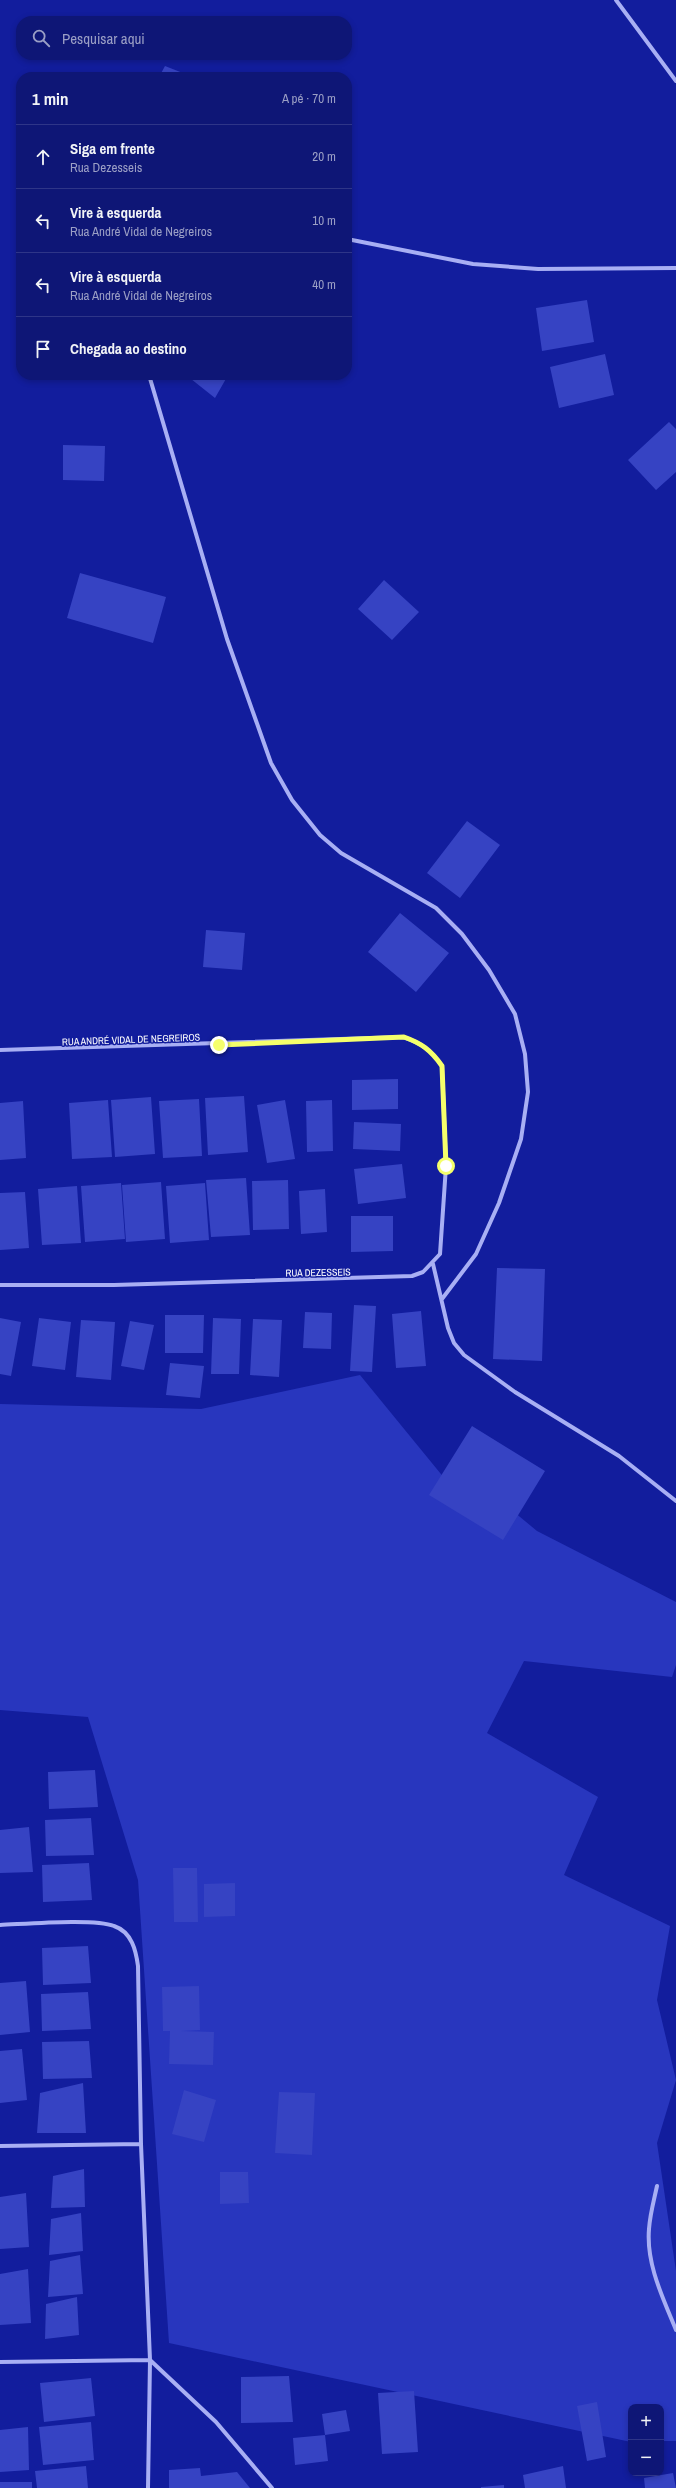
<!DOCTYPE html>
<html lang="pt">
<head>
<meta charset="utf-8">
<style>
  body { margin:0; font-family:"Archivo Narrow",sans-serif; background:#1c237e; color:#f1f3f6 }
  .controls { position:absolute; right:12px; bottom:12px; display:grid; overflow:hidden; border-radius:8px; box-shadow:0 2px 6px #0003 }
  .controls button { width:36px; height:36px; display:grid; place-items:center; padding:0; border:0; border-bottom:1px solid #2e3588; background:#0e1676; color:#f1f3f6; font:20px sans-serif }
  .stop { position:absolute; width:12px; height:12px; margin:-9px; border:3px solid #f5ff6b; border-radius:50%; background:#fff }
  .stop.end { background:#f5ff6b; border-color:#fff; box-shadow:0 1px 4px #0008 }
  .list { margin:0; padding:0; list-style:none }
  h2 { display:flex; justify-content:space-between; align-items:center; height:52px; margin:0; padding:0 16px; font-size:17px }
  h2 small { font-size:13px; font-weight:400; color:#9b9fc5 }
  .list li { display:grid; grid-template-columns:26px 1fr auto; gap:12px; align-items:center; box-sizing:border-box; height:64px; padding:0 16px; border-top:1px solid #2e3588 }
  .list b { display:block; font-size:15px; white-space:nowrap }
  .list p { margin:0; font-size:13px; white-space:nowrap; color:#9b9fc5 }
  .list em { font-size:13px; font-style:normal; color:#9b9fc5 }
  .icon { flex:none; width:22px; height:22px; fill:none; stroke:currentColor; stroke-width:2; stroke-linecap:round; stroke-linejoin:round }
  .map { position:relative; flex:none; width:676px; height:2488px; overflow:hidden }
  .search { position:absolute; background:#0e1676; box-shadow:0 2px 6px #0003; left:16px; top:16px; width:336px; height:44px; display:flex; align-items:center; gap:10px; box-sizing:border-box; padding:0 14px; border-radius:16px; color:#9b9fc5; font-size:15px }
  .panel { position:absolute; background:#0e1676; box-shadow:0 2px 6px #0003; left:16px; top:72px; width:336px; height:308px; border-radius:16px }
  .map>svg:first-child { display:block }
  .green { fill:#2836be }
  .building { fill:#3643c3 }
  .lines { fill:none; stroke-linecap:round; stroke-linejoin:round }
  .minor { stroke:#a8aff4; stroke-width:4 }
  .route { stroke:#f5ff6b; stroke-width:5 }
  .labels { text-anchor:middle; stroke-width:3; stroke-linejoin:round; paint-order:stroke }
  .street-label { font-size:10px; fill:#fff; stroke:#121d9d }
</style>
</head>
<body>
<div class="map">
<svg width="676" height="2488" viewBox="0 0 676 2488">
  <rect width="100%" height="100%" fill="#121d9d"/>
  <path class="green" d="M360 1375 445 1479 496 1497 537 1531 676 1602V1665L672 1677 524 1661 487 1733 598 1797 564 1875 670 1926 657 2000 676 2080 657 2143 676 2271V2441H661V2407H631V2442L169 2343 138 1880 88 1717 0 1710V1404L201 1409Z"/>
  <path class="building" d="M165 66 193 77H159Z
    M587 300 594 342 542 351 536 308Z
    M605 354 614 395 559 408 550 367Z
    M186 375H224L227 377 215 398Z
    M669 422 676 429V472L656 490 628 460Z
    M63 445 105 446 104 481 63 480Z
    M80 573 166 597 153 643 67 618Z
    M384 580 419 612 392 640 358 609Z
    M467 821 500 845 460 898 427 873Z
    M400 913 449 953 416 992 368 952Z
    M206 930 245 933 242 970 203 967Z
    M398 1079V1109L352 1110V1080Z
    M244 1096 248 1152 208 1155 205 1098Z
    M151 1097 155 1154 115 1157 111 1100Z
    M199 1099 202 1156 163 1158 159 1101Z
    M108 1100 112 1157 72 1159 69 1103Z
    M285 1100 295 1159 267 1163 257 1105Z
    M332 1100 333 1151 307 1152 306 1101Z
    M23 1101 26 1158 0 1160V1103Z
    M354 1122 401 1124 400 1151 353 1149Z
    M402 1164 406 1198 358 1204 354 1169Z
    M246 1178 250 1235 211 1237 206 1180Z
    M288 1180 289 1229 253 1230 252 1181Z
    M161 1182 165 1239 126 1242 122 1185Z
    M121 1183 125 1239 85 1242 81 1186Z
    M205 1183 209 1240 170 1243 166 1186Z
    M77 1186 81 1243 42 1245 38 1189Z
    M325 1189 327 1232 301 1234 299 1191Z
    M25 1192 29 1248 0 1250V1193Z
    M351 1216H393V1251L351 1252Z
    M497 1268 545 1269 542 1361 493 1359Z
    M354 1305 376 1306 372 1372 350 1371Z
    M421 1311 426 1366 396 1368 392 1314Z
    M305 1312 332 1313 331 1349 303 1348Z
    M165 1315H204L203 1353H165Z
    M0 1318 21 1322 11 1376 0 1374Z
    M39 1318 71 1322 65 1370 32 1366Z
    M213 1318 241 1319 239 1374H211Z
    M253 1319 282 1320 279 1377 250 1375Z
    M81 1320 115 1322 111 1380 76 1377Z
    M130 1321 154 1325 144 1370 121 1366Z
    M170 1363 204 1366 200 1398 166 1395Z
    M472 1426 545 1471 503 1540 429 1495Z
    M95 1770 98 1807 49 1809 48 1772Z
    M91 1818 94 1855 46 1856 45 1820Z
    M29 1827 33 1872 0 1873V1830Z
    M89 1863 92 1900 43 1902 42 1865Z
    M173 1868H197L198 1922H174Z
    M235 1883V1916L204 1917V1884Z
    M88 1946 91 1983 43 1985 42 1948Z
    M26 1981 30 2032 0 2035V1983Z
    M199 1986 200 2030 181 2031 214 2032 213 2065 169 2064 170 2031H163L162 1987Z
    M88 1992 91 2029 42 2031 41 1994Z
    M89 2041 92 2078 43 2079 42 2042Z
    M22 2049 27 2100 0 2103V2051Z
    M83 2083 86 2133H37L40 2093Z
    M184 2090 216 2100 204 2142 172 2134Z
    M279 2092 315 2093 312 2155 275 2153Z
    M84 2169 85 2207 51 2208 53 2176Z
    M220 2172H248L249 2203 220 2204Z
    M26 2193 29 2247 0 2249V2197Z
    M81 2213 83 2251 49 2255 51 2219Z
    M80 2255 83 2294 48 2297 50 2261Z
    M28 2269 31 2323 0 2325V2274Z
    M77 2297 79 2335 45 2339 46 2304Z
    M289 2376 293 2422 241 2423V2377Z
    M91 2378 95 2416 44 2422 40 2383Z
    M414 2391 418 2452 382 2454 378 2393Z
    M597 2402 606 2457 587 2461 577 2406Z
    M346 2410 350 2431 325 2435 322 2414Z
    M91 2422 94 2460 43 2465 39 2427Z
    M28 2427 29 2470 0 2472V2430Z
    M325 2435 328 2461 295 2465 293 2438Z
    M86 2466 88 2488H37L35 2471Z
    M563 2466 566 2488H525L523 2475Z
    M200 2468 201 2476 237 2472 250 2488H169V2470Z
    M673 2473 676 2488H645L644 2478Z
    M0 2482H32V2488H0Z
    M504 2485V2488H481V2487Z"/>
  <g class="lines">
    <path class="minor" d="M616 0 676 81
      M347 239 473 264 538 269 676 268
      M149 375 227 639 271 763 292 800 320 835 341 853 436 908 462 934 489 970 515 1014 525 1054 528 1092 521 1139 499 1203 476 1254 442 1299
      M0 1050 403 1037C421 1043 431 1050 442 1066L446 1166 440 1254 423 1272 412 1276 114 1285H0
      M433 1264 448 1328 454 1343 464 1355 515 1392 619 1456 676 1501
      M0 1925C25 1924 95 1918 114 1926 132 1932 136 1951 138 1966L141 2144 150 2360 148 2488
      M0 2146 141 2144
      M657 2186C654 2200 650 2214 649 2229 646 2264 663 2298 676 2330
      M0 2362 150 2360 216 2422 272 2488"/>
  </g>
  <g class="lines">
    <path class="route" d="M219 1045 404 1037C421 1043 431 1050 442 1066L446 1166"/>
  </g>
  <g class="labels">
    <g class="street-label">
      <text transform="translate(131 1039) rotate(-2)" y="4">RUA ANDRÉ VIDAL DE NEGREIROS</text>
      <text transform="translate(318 1272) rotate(-1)" y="4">RUA DEZESSEIS</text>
    </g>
  </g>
</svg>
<div class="controls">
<button>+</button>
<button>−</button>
</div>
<div class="stop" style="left:446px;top:1166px"></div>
<div class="stop end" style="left:219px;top:1045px"></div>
<div class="search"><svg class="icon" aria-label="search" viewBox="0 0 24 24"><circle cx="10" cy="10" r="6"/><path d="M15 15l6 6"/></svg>Pesquisar aqui</div>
<section class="panel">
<h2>1 min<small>A pé · 70 m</small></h2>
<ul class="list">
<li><svg class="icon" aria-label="ahead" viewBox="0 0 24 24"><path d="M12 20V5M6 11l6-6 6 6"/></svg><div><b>Siga em frente</b><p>Rua Dezesseis</p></div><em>20 m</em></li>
<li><svg class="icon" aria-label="left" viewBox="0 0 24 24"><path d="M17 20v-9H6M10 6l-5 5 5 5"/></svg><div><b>Vire à esquerda</b><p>Rua André Vidal de Negreiros</p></div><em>10 m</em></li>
<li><svg class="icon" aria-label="left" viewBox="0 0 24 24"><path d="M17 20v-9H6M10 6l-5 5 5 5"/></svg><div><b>Vire à esquerda</b><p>Rua André Vidal de Negreiros</p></div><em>40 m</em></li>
<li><svg class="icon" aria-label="arrive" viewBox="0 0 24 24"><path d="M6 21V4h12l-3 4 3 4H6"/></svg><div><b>Chegada ao destino</b></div></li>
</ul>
</section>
</div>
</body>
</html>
